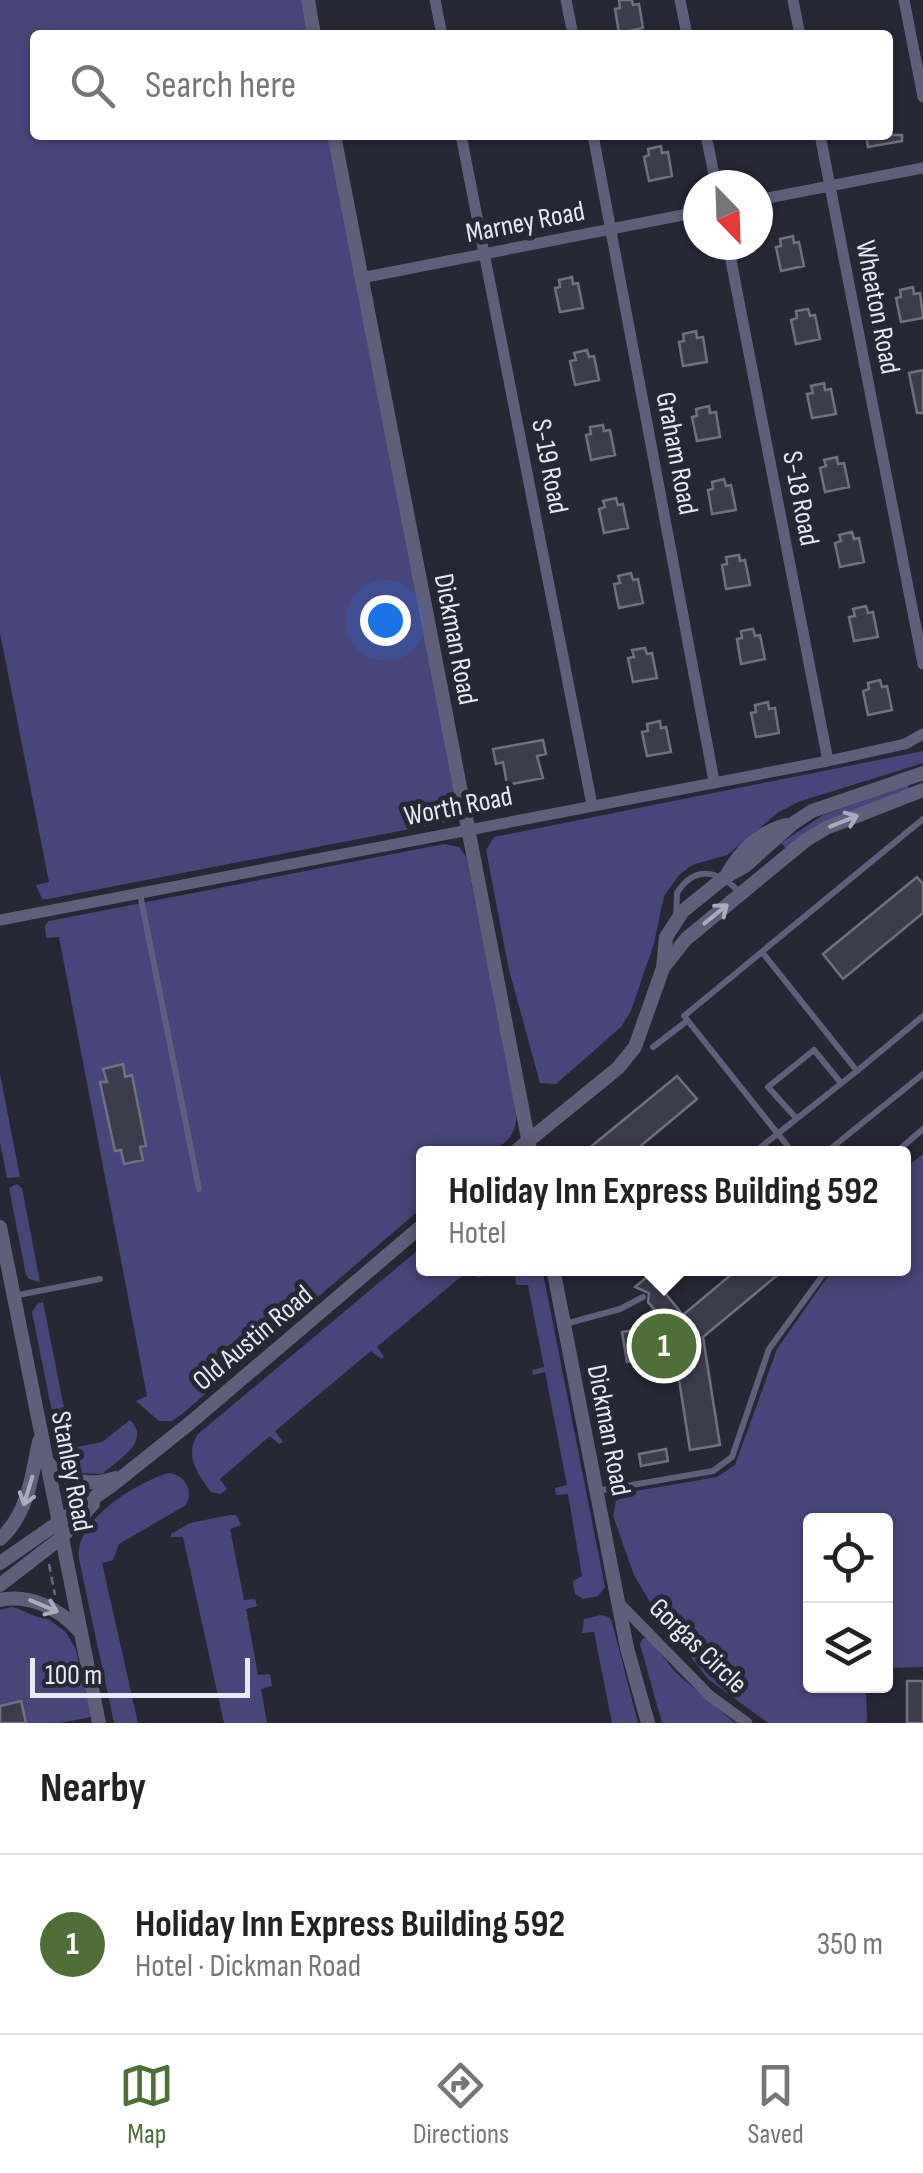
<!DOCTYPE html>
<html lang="en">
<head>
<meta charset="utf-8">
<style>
  body { margin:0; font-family:"Sofia Sans Condensed",sans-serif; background:#f6f6f6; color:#222 }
  .controls { position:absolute; right:30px; bottom:30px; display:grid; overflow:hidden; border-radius:10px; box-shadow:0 2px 8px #0004 }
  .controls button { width:90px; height:90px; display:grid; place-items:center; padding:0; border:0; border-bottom:2px solid #e0e0e0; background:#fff; color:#222; font:50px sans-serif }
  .compass { position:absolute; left:683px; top:170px; width:90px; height:90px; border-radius:50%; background:#fff; box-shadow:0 2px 8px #0004; rotate:157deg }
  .scale { position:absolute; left:30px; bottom:25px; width:220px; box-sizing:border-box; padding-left:10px; border:5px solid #e8e9f2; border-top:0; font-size:28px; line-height:35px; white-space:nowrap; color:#e8e9f2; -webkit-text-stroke:8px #272735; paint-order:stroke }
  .you { position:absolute; left:385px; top:620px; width:35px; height:35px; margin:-25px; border:8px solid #fff; border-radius:50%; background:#1a73e8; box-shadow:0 0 0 15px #1a73e833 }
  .badge { display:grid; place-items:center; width:65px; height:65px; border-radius:50%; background:#4e7036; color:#fff; font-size:32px; font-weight:700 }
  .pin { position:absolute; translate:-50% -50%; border:5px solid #fff; box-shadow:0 2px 10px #0006 }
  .popup { position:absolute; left:416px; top:1146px; width:495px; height:130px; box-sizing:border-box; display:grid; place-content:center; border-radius:10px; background:#fff; filter:drop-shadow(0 2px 8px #0005); font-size:32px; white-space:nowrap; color:#767676 }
  .popup b { font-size:38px; color:#222 }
  .popup::after { content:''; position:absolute; left:50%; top:100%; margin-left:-20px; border:20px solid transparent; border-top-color:#fff }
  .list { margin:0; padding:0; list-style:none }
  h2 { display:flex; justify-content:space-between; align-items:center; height:130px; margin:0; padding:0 40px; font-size:42px }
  h2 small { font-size:32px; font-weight:400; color:#767676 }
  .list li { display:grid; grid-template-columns:65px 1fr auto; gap:30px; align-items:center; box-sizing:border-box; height:180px; padding:0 40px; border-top:2px solid #e0e0e0 }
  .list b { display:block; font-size:38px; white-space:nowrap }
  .list p { margin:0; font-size:32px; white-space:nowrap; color:#767676 }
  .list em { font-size:32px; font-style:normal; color:#767676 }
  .icon { flex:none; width:55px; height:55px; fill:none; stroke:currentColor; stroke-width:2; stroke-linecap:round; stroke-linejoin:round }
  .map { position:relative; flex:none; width:923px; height:1723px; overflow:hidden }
  .search { position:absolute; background:#fff; box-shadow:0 2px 8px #0004; left:30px; right:30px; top:30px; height:110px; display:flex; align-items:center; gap:25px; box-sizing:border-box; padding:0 35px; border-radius:10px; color:#767676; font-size:38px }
  .sheet { height:310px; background:#fff }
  nav { display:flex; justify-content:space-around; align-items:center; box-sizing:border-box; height:140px; border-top:2px solid #e0e0e0; background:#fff; font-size:28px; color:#767676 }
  nav a { display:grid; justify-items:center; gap:5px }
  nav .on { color:#4e7036 }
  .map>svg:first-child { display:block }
  .green { fill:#48457b }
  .building { fill:#3c3c4c; stroke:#6f7081; stroke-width:2.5 }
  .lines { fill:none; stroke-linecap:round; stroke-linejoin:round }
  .path { stroke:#6c6c78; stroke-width:2.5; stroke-dasharray:8 5; stroke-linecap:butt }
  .service { stroke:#5f5f7c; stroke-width:6 }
  .minor { stroke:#5f5f7c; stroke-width:11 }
  .tertiary { stroke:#5f5f7c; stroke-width:14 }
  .oneway { stroke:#aaabbd }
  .labels { text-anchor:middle; stroke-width:10; stroke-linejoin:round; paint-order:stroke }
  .street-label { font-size:28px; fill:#e8e9f2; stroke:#272735 }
</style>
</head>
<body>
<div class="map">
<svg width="923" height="1723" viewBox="0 0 923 1723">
  <rect width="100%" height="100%" fill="#272735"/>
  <path class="green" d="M0 0H301L307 35H35V135H327L457 803 446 822 48 899H42L36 885 49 882 0 633Z
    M923 751V763L798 802 779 812 727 855 692 865 679 875 664 896 654 943 631 1011 621 1027 556 1084 540 1083 509 970 486 850 494 837Z
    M908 785 909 789 787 850 781 843 823 815Z
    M444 844 459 847 466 857 516 1103C523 1163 465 1153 424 1154V1206L182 1414 172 1421H159L136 1401 147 1396 59 937 46 938 45 925 49 921Z
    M0 1074 20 1177 7 1178 0 1142Z
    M923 1154V1667L886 1668V1520H810V1686H866L867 1723H768L708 1679 657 1614 634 1575 613 1516 616 1501 630 1492 717 1477 735 1465 777 1349 833 1269 904 1268V1169Z
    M17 1184 22 1188 40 1282 29 1279 26 1275 9 1188Z
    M424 1245V1268L476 1269 482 1276 478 1278 469 1270 377 1347 384 1357 381 1359 371 1351 275 1431 283 1442 279 1444 270 1436 220 1479 227 1489 220 1494 211 1492C197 1473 184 1455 198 1434Z
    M542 1268 605 1587 598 1596 583 1599 575 1594 573 1581 582 1576 568 1494 556 1495 555 1488 567 1485 545 1372 533 1375 532 1370 544 1367 528 1285H516L515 1276 520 1269Z
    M43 1302 72 1448 102 1442 130 1420C152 1441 118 1460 102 1474L81 1473 66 1461 62 1462 32 1312 37 1304Z
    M168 1473C185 1475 194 1489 186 1505L119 1544 113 1560 102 1563 138 1723H114L79 1559C73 1521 136 1483 168 1473Z
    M230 1515H236L241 1525 230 1529 244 1600 255 1599 257 1606 246 1609 258 1675 270 1674 272 1686 261 1689 267 1723H224L183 1537H171V1534L190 1523Z
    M12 1607C25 1610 36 1619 48 1619L65 1631 76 1650 91 1717 60 1723H26L20 1701 0 1706V1610Z
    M601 1615 609 1617 612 1622 638 1723H612L594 1632 582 1633 584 1619Z
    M643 1638H649L675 1672 735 1723H662L640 1644Z"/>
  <path class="building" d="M619 0H632L633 5 639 4 643 28 619 33 615 9 620 8Z
    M866 135H902V141L868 147Z
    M661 146 662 153 668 152 672 176 649 181 644 157 649 155 648 149Z
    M793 236 794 243 799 242 804 266 781 271 776 247 781 246 780 239Z
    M572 277 573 284 578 283 583 308 560 312 555 288 560 287 559 280Z
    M913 287 914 294 920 293 923 318 901 322 896 298 901 297 900 290Z
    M808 309 810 316 815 315 820 339 796 344 791 320 797 318 796 311Z
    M696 331 697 338 703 337 707 362 683 366 679 342 684 341 683 334Z
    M587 350 589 357 594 356 599 380 575 385 570 361 576 360 574 353Z
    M923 370V413H917L909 373Z
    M824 383 825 390 831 389 836 414 812 418 807 394 813 393 811 386Z
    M709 406 710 413 716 412 720 437 697 441 692 417 697 416 696 409Z
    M603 425 604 431 610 430 615 455 591 460 586 435 591 434 590 427Z
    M837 457 838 464 844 463 849 487 825 492 820 468 826 466 824 460Z
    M724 479 726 486 731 485 736 510 712 514 708 490 713 489 712 482Z
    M616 498 618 505 623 504 628 528 604 533 599 509 605 507 603 501Z
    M852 532 854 539 859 538 864 562 840 567 835 543 841 541 839 535Z
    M739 555 740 561 745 560 750 585 726 589 722 565 727 564 726 557Z
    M631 573 633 580 638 579 643 603 619 608 614 584 620 583 618 576Z
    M866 606 868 613 873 612 878 637 854 641 849 617 855 616 853 609Z
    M753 629 755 636 760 635 765 659 741 664 737 639 742 638 741 631Z
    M645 648 647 654 652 653 657 678 633 682 628 658 634 657 632 650Z
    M880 680 882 687 887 686 892 710 868 715 863 691 869 689 868 683Z
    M768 702 769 709 775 708 779 733 756 737 751 713 756 712 755 705Z
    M660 721 661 728 666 727 671 752 647 756 642 732 648 731 647 724Z
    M543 740 546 754 537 756 543 778 507 785 503 762 496 764 493 749Z
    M917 877 923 884V913L843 979 823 954Z
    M123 1064 125 1077 132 1075 146 1146 140 1147 143 1160 124 1164 121 1150 115 1151 100 1082H107L103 1069Z
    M677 1076 697 1099 631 1154H582Z
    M739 1268H786L703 1337 720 1445 690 1450 675 1354 627 1362 622 1332 667 1325 648 1302 649 1293 635 1287 653 1272 658 1278 656 1287 666 1288 665 1293 683 1315Z
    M666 1449 668 1461 641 1466 639 1454Z
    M907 1681H923V1723H907Z
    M21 1701 26 1723H0V1706Z"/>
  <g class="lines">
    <path class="path" d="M49 1564 55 1595"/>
    <path class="service" d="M140 894 199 1189
      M676 917 677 893C695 864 720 871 740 893
      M653 1047 687 1021
      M857 1071 923 1016
      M796 1118 768 1087 814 1050 841 1083
      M752 1154 857 1071 762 952
      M794 1154 684 1016 923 819
      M824 1154 923 1074
      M894 1154 923 1129
      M662 1283 676 1271 674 1268
      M13 1296 100 1279
      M565 1324 620 1309 643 1297
      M597 1491 713 1471 732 1457 769 1349 828 1268"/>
    <path class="minor" d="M435 0 442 35
      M566 0 573 35
      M680 0 687 35
      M793 0 800 35
      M904 0 923 97
      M461 135 592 805
      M593 135 714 781
      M706 135 716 185
      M820 135 923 664
      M758 200 923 168
      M728 245 828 761
      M361 278 698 212
      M0 920 828 761 905 744 923 734
      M619 1603 710 1696 747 1723"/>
    <path class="tertiary" d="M308 0 314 35
      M334 135 531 1154
      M728 873C741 850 760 832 786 825
      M663 968 686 939 806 840 826 828 923 790
      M512 1154 618 1068 635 1047 663 968 666 937 683 911 725 877 745 866 792 824 812 811 923 773
      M0 1227 99 1723
      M553 1268 627 1648 648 1723
      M46 1461C64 1482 89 1487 115 1478
      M0 1539C28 1514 32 1476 39 1441
      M0 1563 111 1486 190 1423 424 1224
      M0 1585 61 1538 93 1504
      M0 1600C30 1594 59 1608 79 1631"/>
  </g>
  <defs><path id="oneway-shaft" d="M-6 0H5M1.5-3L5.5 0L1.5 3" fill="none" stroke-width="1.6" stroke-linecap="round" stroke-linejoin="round" transform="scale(2.5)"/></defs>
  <g class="oneway">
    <use href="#oneway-shaft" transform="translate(844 821) rotate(-22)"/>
    <use href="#oneway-shaft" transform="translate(716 914) rotate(-39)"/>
    <use href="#oneway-shaft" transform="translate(28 1491) rotate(107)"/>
    <use href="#oneway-shaft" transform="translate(44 1606) rotate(23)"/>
  </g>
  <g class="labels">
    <g class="street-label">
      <text transform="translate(525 221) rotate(-11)" y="10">Marney Road</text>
      <text transform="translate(879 307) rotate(79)" y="10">Wheaton Road</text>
      <text transform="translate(678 453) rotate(79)" y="10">Graham Road</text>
      <text transform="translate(551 466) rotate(79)" y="10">S-19 Road</text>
      <text transform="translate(802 498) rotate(79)" y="10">S-18 Road</text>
      <text transform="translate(457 639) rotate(79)" y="10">Dickman Road</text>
      <text transform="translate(458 805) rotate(-11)" y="10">Worth Road</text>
      <text transform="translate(252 1337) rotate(-40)" y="10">Old Austin Road</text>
      <text transform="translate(610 1430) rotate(79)" y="10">Dickman Road</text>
      <text transform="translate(73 1471) rotate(79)" y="10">Stanley Road</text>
      <text transform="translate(699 1645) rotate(44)" y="10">Gorgas Circle</text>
    </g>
  </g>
</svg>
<div class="controls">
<button><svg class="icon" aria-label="locate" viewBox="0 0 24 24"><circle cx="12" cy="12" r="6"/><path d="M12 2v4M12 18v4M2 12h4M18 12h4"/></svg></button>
<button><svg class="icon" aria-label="layers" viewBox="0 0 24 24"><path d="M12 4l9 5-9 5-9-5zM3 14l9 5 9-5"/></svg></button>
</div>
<svg class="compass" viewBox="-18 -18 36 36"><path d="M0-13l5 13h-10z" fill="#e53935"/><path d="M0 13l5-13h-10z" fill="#767676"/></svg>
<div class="scale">100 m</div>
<div class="you"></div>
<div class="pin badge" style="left:664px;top:1346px">1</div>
<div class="popup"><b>Holiday Inn Express Building 592</b>Hotel</div>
<div class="search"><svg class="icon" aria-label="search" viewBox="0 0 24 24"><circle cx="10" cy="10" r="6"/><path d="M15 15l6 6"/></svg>Search here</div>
</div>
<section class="sheet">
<h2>Nearby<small></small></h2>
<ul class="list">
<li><span class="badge">1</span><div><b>Holiday Inn Express Building 592</b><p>Hotel · Dickman Road</p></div><em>350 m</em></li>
</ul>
</section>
<nav>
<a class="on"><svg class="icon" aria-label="map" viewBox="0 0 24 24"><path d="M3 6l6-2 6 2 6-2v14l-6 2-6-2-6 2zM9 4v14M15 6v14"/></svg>Map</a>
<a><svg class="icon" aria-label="directions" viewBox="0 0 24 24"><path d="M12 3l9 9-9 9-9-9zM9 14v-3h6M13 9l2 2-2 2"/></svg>Directions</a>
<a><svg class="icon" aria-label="saved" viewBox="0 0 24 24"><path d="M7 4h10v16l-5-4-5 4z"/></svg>Saved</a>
</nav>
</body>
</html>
